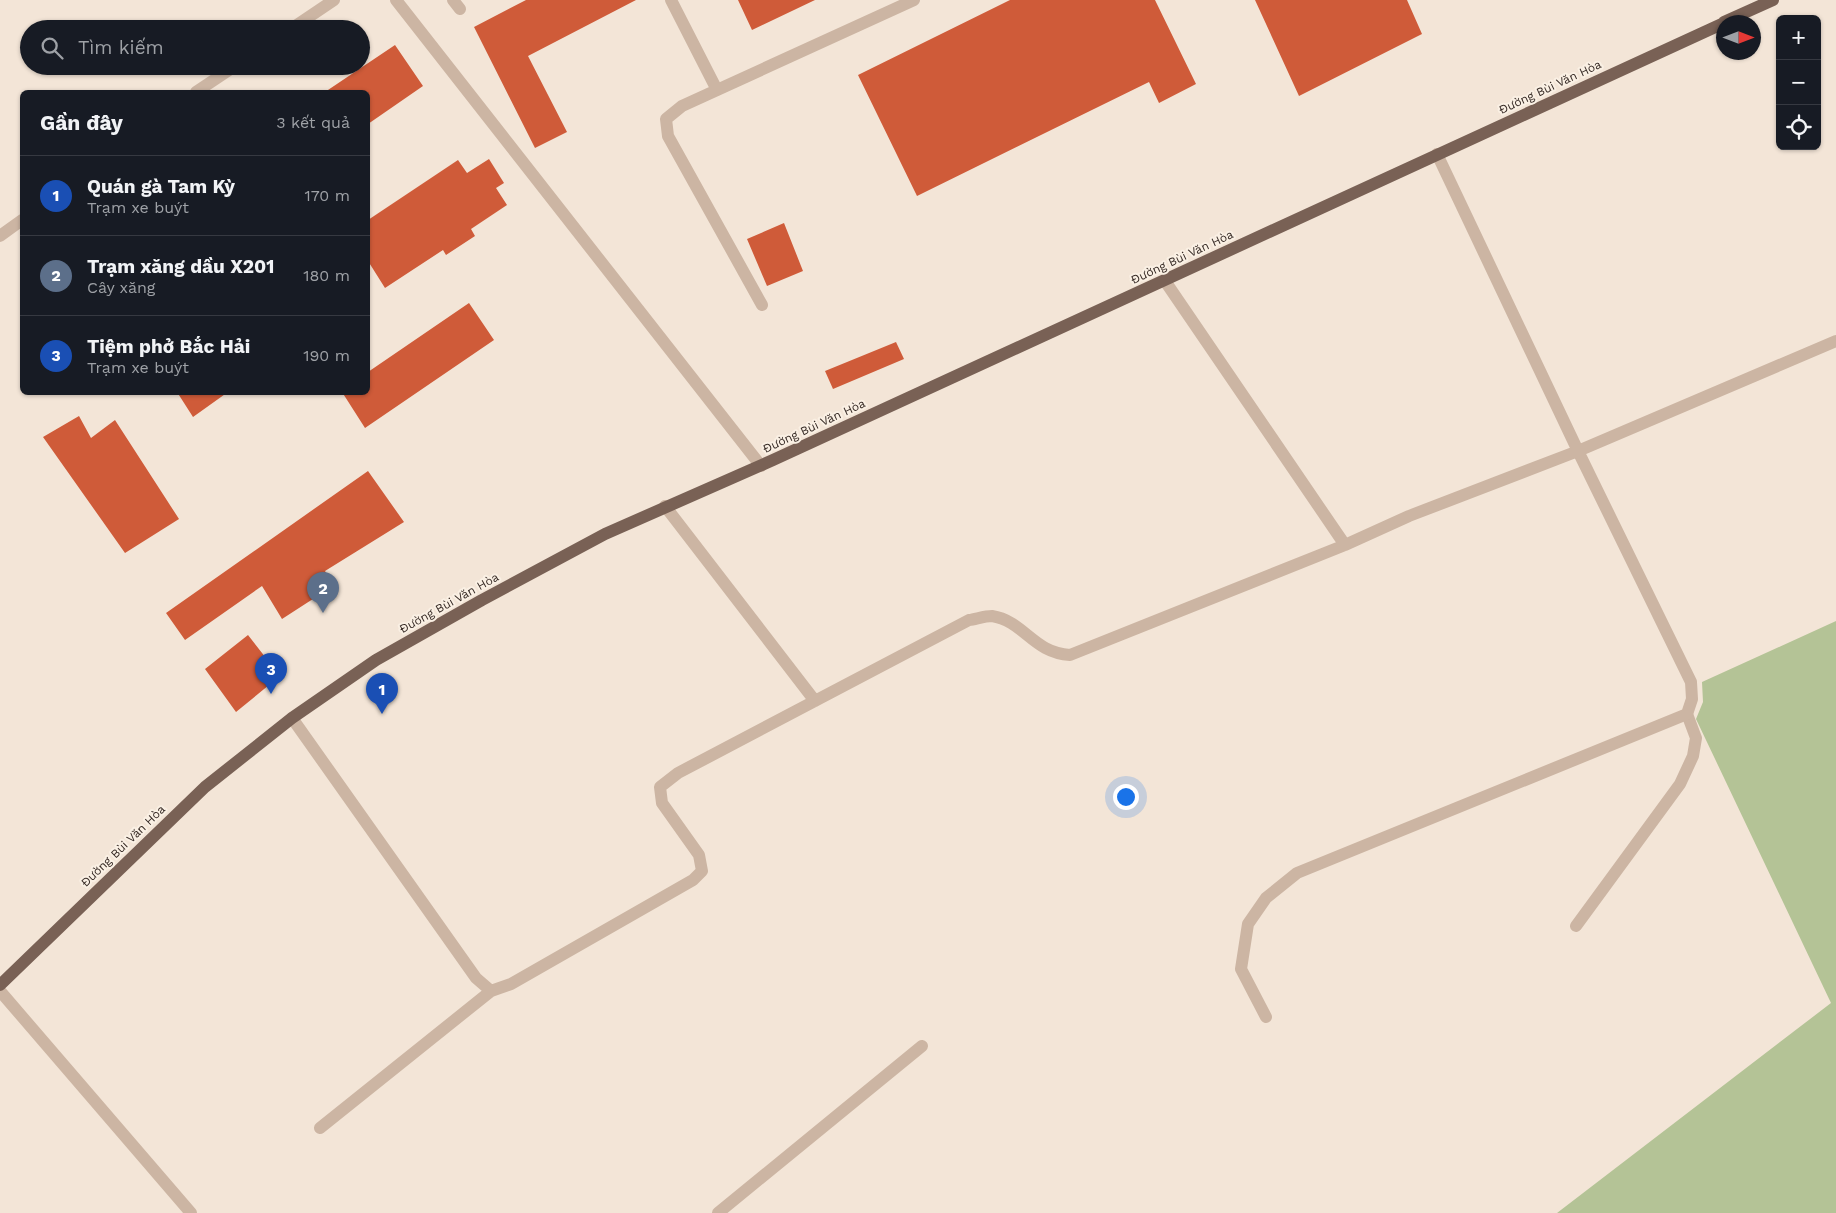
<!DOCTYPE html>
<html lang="vi">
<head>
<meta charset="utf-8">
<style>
  body { margin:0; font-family:"Work Sans",sans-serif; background:#242831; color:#f1f3f6 }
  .controls { position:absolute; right:15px; top:15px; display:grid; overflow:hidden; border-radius:8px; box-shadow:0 1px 4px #0004 }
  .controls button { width:45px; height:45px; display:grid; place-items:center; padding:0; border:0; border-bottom:1px solid #363941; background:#171b24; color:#f1f3f6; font:25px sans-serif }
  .compass { position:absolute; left:1716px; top:15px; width:45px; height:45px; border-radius:50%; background:#171b24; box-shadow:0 1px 4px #0004; rotate:90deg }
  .you { position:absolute; left:1125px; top:796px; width:18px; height:18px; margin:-12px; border:4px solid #fff; border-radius:50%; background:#1a73e8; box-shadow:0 0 0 8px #1a73e833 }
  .badge { display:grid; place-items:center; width:32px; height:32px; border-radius:50%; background:#ea580c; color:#fff; font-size:16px; font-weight:700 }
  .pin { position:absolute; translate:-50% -41px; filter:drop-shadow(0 1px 2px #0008) }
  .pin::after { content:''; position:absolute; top:26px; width:18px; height:15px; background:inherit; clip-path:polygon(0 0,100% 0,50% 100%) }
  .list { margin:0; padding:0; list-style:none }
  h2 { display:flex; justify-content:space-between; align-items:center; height:65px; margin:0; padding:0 20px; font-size:21px }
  h2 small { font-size:16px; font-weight:400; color:#9ea1a6 }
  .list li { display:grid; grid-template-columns:32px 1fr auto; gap:15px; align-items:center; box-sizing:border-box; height:80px; padding:0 20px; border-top:1px solid #363941 }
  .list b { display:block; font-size:19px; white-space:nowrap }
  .list p { margin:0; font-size:16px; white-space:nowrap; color:#9ea1a6 }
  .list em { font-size:16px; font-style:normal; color:#9ea1a6 }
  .icon { flex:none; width:28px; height:28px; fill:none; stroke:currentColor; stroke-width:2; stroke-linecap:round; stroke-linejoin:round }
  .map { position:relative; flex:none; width:1836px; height:1213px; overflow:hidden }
  .search { position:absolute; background:#171b24; box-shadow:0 1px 4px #0004; left:20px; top:20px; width:350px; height:55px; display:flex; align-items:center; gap:12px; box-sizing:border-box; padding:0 18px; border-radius:28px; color:#9ea1a6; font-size:19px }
  .panel { position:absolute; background:#171b24; box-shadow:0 1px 4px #0004; left:20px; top:90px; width:350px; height:305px; border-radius:8px }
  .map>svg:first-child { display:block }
  .green { fill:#b4c396 }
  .building { fill:#cf5b39 }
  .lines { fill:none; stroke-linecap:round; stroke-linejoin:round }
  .service { stroke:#ccb5a3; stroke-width:12 }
  .minor { stroke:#ccb5a3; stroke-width:12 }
  .primary { stroke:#796155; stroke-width:12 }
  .labels { text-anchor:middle; stroke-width:4; stroke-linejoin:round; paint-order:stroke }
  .street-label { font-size:12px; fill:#362a25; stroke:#faf0e4 }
</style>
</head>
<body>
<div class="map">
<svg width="1836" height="1213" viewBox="0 0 1836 1213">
  <rect width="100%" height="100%" fill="#f3e5d7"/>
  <path class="green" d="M1836 621V1213H1557L1831 1003 1696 719 1703 702 1702 682Z"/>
  <path class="building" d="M526 0H636L528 56 567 132 535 148 474 27Z
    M738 0H815L752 30Z
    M1010 0H1155L1196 84 1159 103 1149 82 917 196 858 75Z
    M1255 0H1407L1422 34 1299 96Z
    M395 45 423 86 368 124V92H325Z
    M489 159 504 183 496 188 507 205 471 229 475 236 446 255 443 250 385 288 368 261V220L458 160 467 173Z
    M784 223 803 271 767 286 747 239Z
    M469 303 494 340 365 428 342 392H368V372Z
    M896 342 904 359 833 389 825 371Z
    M177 392H228L193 417Z
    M79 416 91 438 115 420 179 519 125 553 43 437Z
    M368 471 404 522 325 571 333 586 282 619 262 586 185 640 166 613Z
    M248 635 280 676 236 712 205 669Z"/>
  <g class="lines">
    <path class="service" d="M1576 926 1680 784 1693 756 1696 738 1687 714
      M0 991 191 1213
      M718 1213 922 1046"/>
    <path class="minor" d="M396 0 761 466
      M453 0 460 9
      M671 0 717 90
      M291 29 334 0
      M196 92 235 66
      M0 236 22 220
      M1165 281 1345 545
      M762 305 668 136 666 119 682 106 914 0
      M665 506 815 701
      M292 718 476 978 491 991 511 984 693 880 702 871 699 855 662 803 660 787 678 773 969 620C976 619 985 616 992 616 1024 621 1033 653 1070 655L1345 545 1409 516 1578 451 1836 341
      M1266 1017 1241 969 1248 924 1266 898 1297 873 1687 714 1692 699 1691 682 1578 451 1437 154
      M320 1128 491 991"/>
    <path class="primary" d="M1724 22 1773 0
      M0 985 205 787 292 718 376 660 482 600 605 534 773 460 1724 23"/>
  </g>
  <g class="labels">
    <g class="street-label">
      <text transform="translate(1550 87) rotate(-25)" y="4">Đường Bùi Văn Hòa</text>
      <text transform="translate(1182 257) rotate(-25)" y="4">Đường Bùi Văn Hòa</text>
      <text transform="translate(814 426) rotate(-25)" y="4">Đường Bùi Văn Hòa</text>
      <text transform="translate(449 603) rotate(-29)" y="4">Đường Bùi Văn Hòa</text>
      <text transform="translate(123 846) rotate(-44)" y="4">Đường Bùi Văn Hòa</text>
    </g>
  </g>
</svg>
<div class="controls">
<button>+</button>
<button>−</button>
<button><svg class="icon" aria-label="locate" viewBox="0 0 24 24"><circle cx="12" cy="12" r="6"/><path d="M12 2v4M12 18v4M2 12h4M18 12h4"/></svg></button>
</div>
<svg class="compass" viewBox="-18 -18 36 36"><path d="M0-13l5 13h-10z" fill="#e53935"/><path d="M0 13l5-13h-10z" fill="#9ea1a6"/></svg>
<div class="you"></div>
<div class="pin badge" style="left:382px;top:714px;background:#1a4fb4">1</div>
<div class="pin badge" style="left:323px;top:613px;background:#5c6f8a">2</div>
<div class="pin badge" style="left:271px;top:694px;background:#1a4fb4">3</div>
<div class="search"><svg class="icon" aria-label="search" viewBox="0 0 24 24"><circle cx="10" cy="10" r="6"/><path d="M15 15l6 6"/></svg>Tìm kiếm</div>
<section class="panel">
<h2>Gần đây<small>3 kết quả</small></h2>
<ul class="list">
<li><span class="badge" style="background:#1a4fb4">1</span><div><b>Quán gà Tam Kỳ</b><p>Trạm xe buýt</p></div><em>170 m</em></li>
<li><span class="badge" style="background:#5c6f8a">2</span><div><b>Trạm xăng dầu X201</b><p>Cây xăng</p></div><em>180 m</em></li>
<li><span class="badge" style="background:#1a4fb4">3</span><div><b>Tiệm phở Bắc Hải</b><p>Trạm xe buýt</p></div><em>190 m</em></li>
</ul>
</section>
</div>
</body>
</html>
